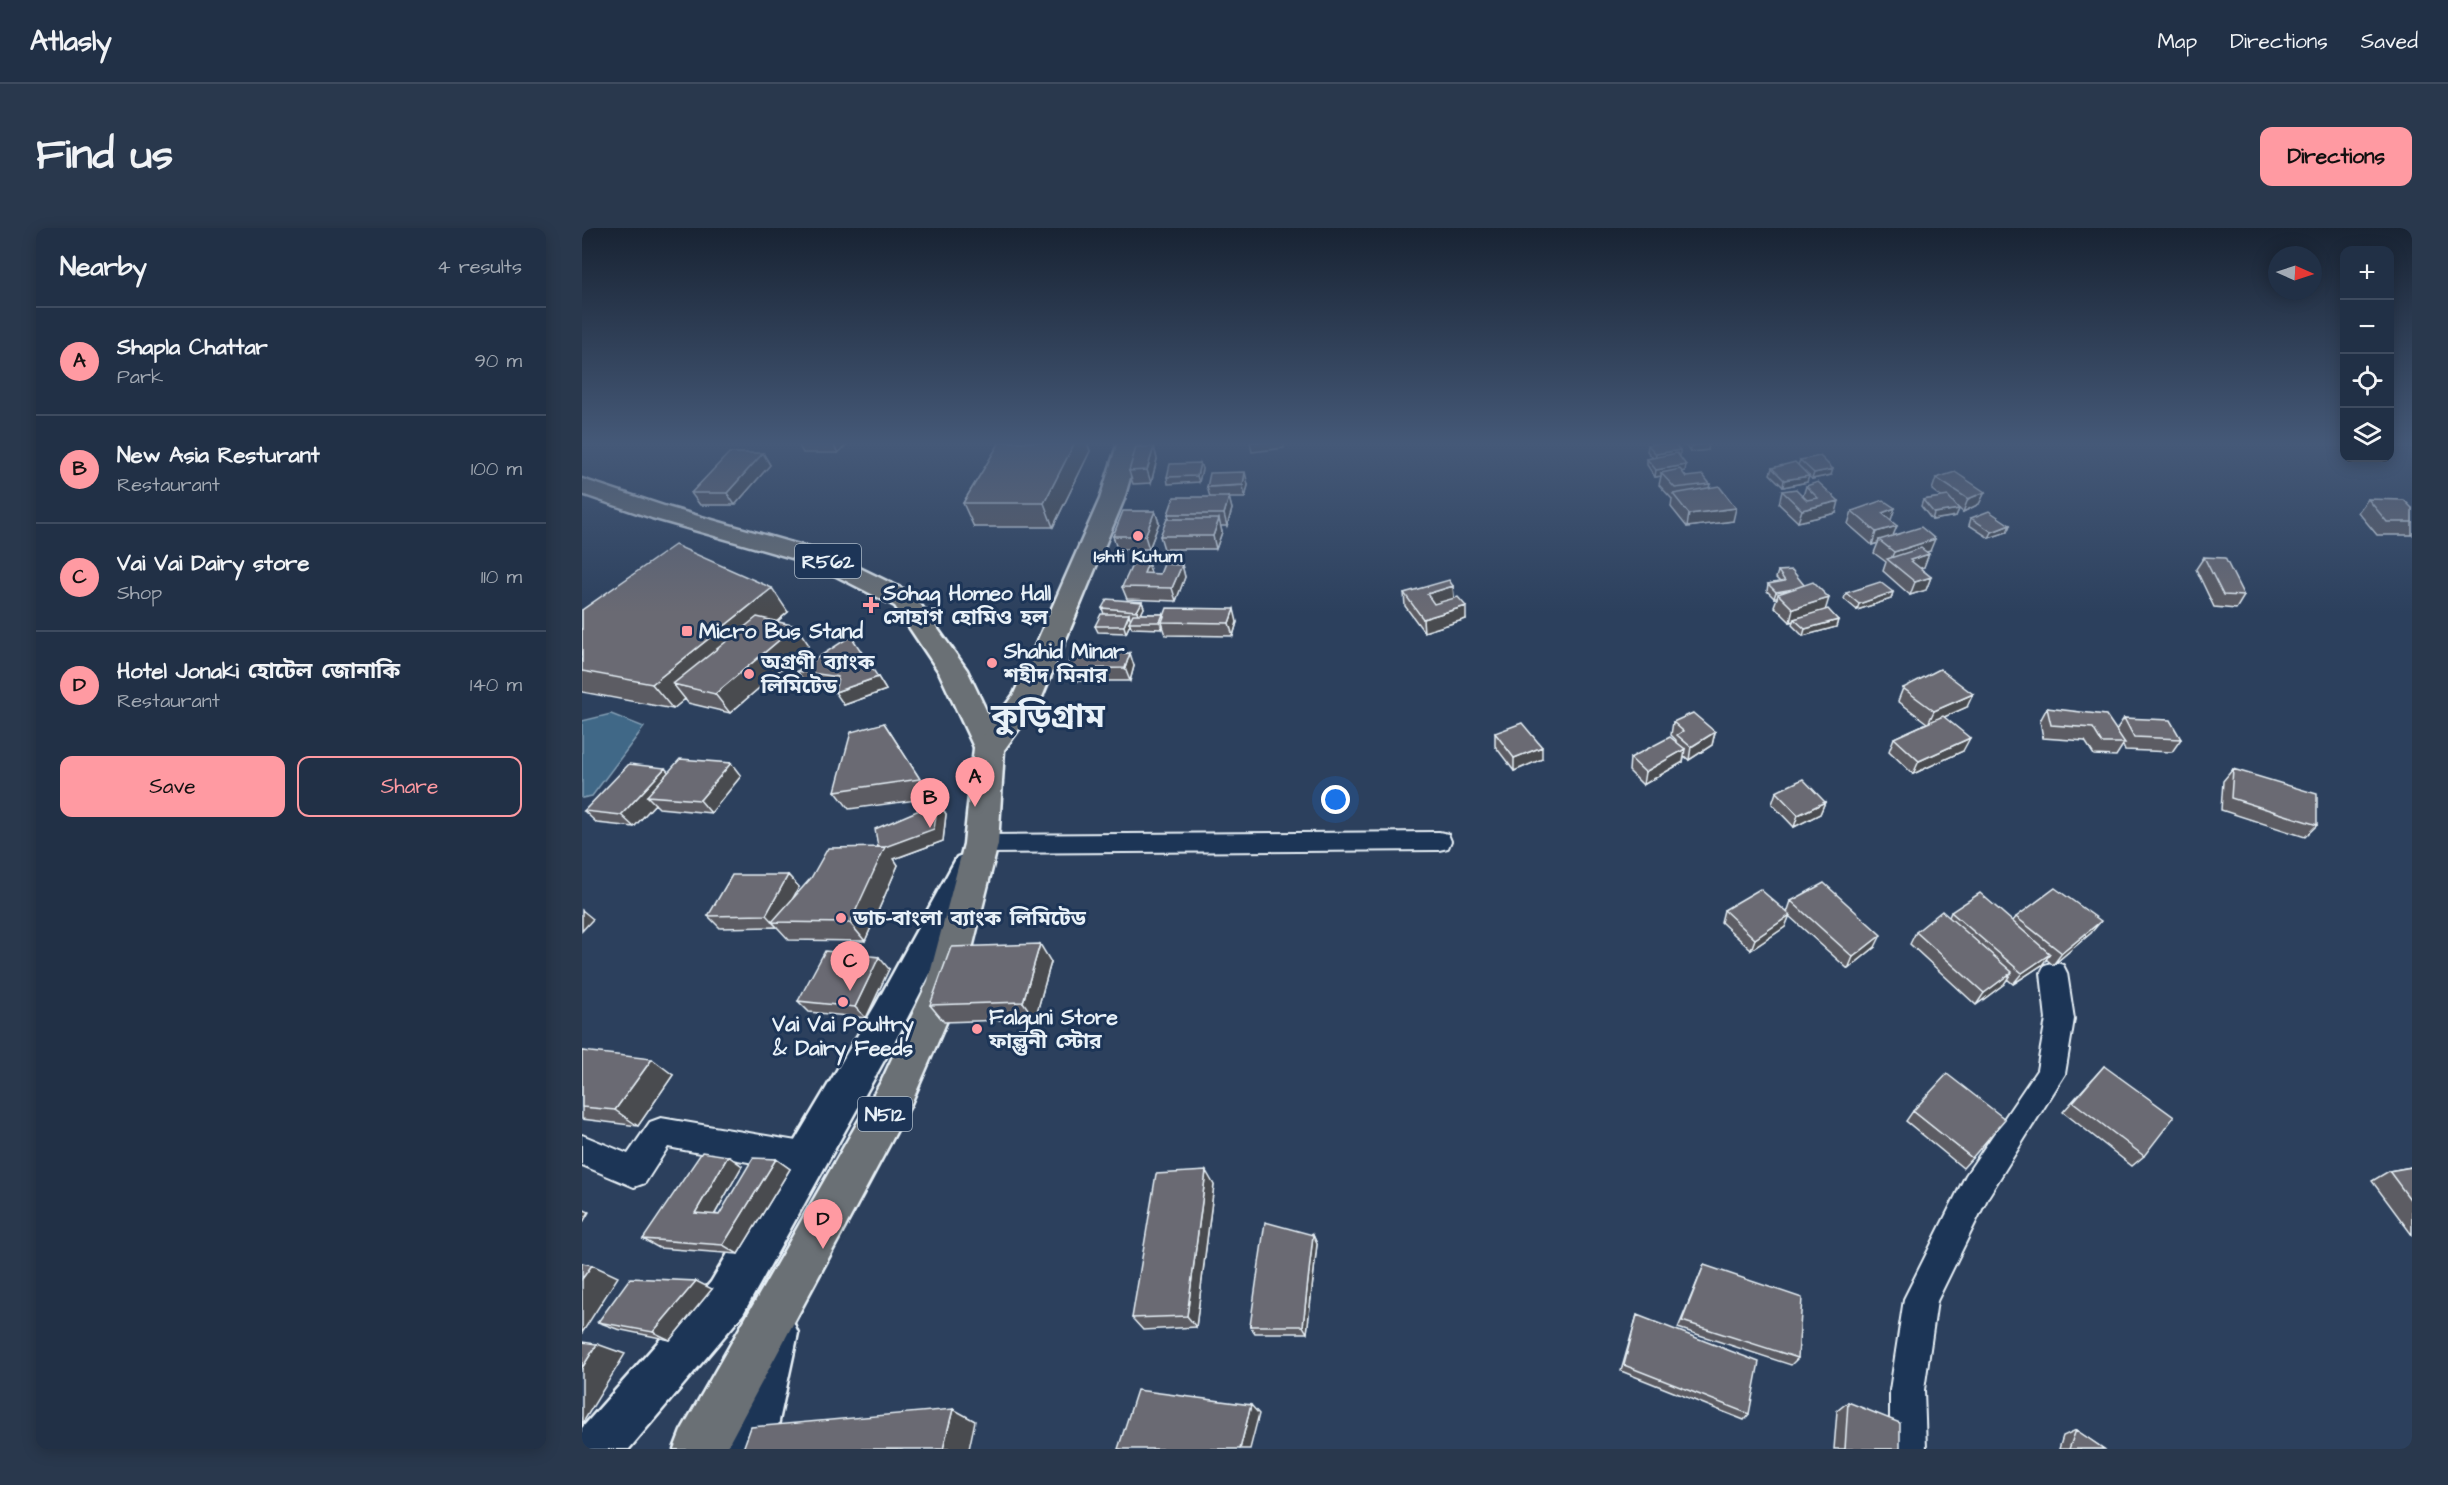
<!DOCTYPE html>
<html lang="en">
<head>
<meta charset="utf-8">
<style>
  body { margin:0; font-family:"Architects Daughter","Noto Sans Bengali",sans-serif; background:#29384d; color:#f1f3f6 }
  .controls { position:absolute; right:18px; top:18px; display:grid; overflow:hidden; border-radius:12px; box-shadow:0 3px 15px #0003 }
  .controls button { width:54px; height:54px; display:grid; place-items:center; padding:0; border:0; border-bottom:2px solid #3e4b5f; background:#213046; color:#f1f3f6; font:30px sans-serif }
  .compass { position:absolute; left:1686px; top:18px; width:54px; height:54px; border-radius:50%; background:#213046; box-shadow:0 3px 15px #0003; rotate:93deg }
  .you { position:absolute; left:754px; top:572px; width:21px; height:21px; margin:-15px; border:4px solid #fff; border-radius:50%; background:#1a73e8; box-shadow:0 0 0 9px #1a73e833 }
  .badge { display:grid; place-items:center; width:39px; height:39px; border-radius:50%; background:#ff9aa2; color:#111; font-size:20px; font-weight:700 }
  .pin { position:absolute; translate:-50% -50px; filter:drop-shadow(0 2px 3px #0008) }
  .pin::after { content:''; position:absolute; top:32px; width:21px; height:18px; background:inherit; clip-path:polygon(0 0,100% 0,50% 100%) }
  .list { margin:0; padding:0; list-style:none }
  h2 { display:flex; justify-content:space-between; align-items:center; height:78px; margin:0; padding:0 24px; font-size:26px }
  h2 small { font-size:20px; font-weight:400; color:#a2a9b3 }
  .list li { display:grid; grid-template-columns:39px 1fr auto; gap:18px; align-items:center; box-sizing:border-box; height:108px; padding:0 24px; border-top:2px solid #3e4b5f }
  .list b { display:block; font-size:22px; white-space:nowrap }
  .list p { margin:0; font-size:20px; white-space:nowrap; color:#a2a9b3 }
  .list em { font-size:20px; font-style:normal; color:#a2a9b3 }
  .actions { display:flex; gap:12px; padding:18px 24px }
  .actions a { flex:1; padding:14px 0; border:2px solid #ff9aa2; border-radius:12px; text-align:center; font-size:21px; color:#ff9aa2 }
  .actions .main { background:#ff9aa2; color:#111 }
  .icon { flex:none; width:33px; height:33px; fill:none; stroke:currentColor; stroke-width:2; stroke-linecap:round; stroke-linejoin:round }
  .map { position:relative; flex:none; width:1830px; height:1221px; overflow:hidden; border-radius:12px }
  header { display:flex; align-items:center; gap:36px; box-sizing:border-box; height:84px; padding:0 30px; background:#213046; border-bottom:2px solid #3e4b5f }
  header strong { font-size:28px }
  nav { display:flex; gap:33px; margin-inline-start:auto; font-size:21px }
  .intro { display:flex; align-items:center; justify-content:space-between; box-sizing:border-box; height:144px; padding:0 36px }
  h1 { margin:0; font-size:42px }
  .button { padding:15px 27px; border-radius:12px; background:#ff9aa2; color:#111; font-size:21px; font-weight:700 }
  main { display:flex; gap:36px; padding:0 36px }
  aside { flex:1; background:#213046; border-radius:12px; box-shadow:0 3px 15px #0003 }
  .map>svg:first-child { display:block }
  .water { fill:#3f6787; stroke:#839eb4; stroke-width:1.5 }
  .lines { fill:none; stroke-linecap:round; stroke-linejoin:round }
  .street-casing { stroke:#e8f1f8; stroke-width:4 }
  .secondary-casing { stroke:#e8f1f8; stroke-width:5 }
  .primary-casing { stroke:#e8f1f8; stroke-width:5 }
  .highway-casing { stroke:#e8f1f8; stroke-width:5 }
  .street { fill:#1d3557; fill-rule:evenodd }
  .secondary { fill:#1d3557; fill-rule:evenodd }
  .primary { fill:#6a7074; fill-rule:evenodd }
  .highway { fill:#6a7074; fill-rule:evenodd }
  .wall { fill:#5b5c63; stroke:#e8f1f8; stroke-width:1.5 }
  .shaded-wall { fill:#4a4b50; stroke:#e8f1f8; stroke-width:1.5 }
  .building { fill:#6a6b73; stroke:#e8f1f8; stroke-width:1.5 }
  .poi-dot { fill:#ff9aa2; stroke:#1d3557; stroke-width:2 }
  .labels { text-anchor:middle; stroke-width:6; stroke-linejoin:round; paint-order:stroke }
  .far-poi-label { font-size:18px; font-weight:bold; fill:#e8f1f8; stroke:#1d3557 }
  .shield { fill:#1d3557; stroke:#abb9c8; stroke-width:1.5 }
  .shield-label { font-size:20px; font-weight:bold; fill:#e8f1f8 }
  .poi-label { font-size:21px; font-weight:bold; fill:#e8f1f8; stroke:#1d3557; text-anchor:start }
  .town-label { font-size:33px; font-weight:bold; fill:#e8f1f8; stroke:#1d3557 }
</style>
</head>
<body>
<header>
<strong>Atlasly</strong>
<nav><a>Map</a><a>Directions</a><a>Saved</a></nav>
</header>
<div class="intro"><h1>Find us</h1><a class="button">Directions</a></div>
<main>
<aside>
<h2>Nearby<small>4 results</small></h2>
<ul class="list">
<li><span class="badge">A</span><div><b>Shapla Chattar</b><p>Park</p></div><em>90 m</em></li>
<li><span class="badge">B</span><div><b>New Asia Resturant</b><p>Restaurant</p></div><em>100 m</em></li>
<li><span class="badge">C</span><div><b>Vai Vai Dairy store</b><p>Shop</p></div><em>110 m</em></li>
<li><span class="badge">D</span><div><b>Hotel Jonaki হোটেল জোনাকি</b><p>Restaurant</p></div><em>140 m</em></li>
</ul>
<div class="actions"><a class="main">Save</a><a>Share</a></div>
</aside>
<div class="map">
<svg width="1830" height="1221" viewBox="0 0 1830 1221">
  <rect width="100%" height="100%" fill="#2c405d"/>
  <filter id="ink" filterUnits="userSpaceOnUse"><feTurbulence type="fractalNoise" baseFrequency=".0167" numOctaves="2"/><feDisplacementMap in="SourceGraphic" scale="12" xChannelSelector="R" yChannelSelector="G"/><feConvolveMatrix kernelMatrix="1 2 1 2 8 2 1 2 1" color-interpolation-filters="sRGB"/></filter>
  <g filter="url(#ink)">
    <path class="water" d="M29 486 62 499 10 568 0 570V493Z"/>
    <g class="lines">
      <defs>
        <path id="street" d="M857 604 866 606 869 613 866 620 857 622 399 625 390 623 387 616 390 609 399 607Z
          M1472 734 1481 737 1485 745 1492 791 1483 846 1406 969 1355 1073 1342 1162 1344 1221H1308V1162L1322 1071 1384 947 1455 842 1464 791 1459 745 1463 737Z
          M79 890 226 915 237 920 241 930 237 940 226 945 86 919 63 955 52 959 0 937V907L46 926 68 894Z"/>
        <path id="secondary" d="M387 625 399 629 404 638 319 802 161 1086 47 1221H0V1200L129 1054 293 778 375 629Z
          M193 1082 209 1089 216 1105 191 1221H141L170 1105 177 1089Z"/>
        <path id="primary" d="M0 251 88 280 249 326 331 366 385 442 422 520 418 528 407 531 396 528 357 444 313 378 231 336 70 290 0 266Z"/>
        <path id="highway" d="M536 214H558L542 271 460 469 422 522 416 616 382 753 328 878 144 1221H92L99 1203 300 852 346 753 382 616 392 520 432 466 518 271Z"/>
      </defs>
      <use href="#street" class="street-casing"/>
      <use href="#secondary" class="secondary-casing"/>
      <use href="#primary" class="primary-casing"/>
      <use href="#highway" class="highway-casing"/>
      <use href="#street" class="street"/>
      <use href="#secondary" class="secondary"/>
      <use href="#primary" class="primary"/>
      <use href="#highway" class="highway"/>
    </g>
    <path class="wall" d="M215 214H267L256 225H221Z
      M418 214H505L508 223 471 299H392L381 275Z
      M1101 214H1126V222L1108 224 1103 217V214Z
      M1066 217 1097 228 1103 243 1100 244 1104 249 1128 256 1127 260 1151 293 1105 299 1089 279 1090 271 1077 257 1079 248 1073 249 1065 237V231L1071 230 1065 223Z
      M572 219 575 231 569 255 551 256 547 243Z
      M181 225 188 237 153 277H118L109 265Z
      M1218 232 1249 247 1230 251 1226 248 1225 254 1201 259 1188 246 1190 240 1216 237Z
      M618 235 620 241 617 254 586 256 585 249Z
      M1354 250 1403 264 1397 276 1381 284 1376 280 1377 281 1374 288 1350 292 1339 278 1341 272 1359 269 1350 262Z
      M666 257 663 270H647L650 281 645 298H638L640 304 634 321H582L578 308 587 291 586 286 628 269 625 259Z
      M1224 258 1254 285 1216 294 1197 276 1200 263 1221 268Z
      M1786 271 1830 280V307H1795L1776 284Z
      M573 283 577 295 567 321H535L531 308Z
      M1270 283 1308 292 1311 308 1348 323 1345 324 1342 339 1338 340 1349 349 1344 362 1328 367 1301 343 1304 334 1292 325 1296 315 1290 317 1266 296Z
      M1389 290 1428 297 1425 304 1407 310 1387 297Z
      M1622 329 1662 368 1654 381 1632 379 1614 341Z
      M566 335 569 346H578L600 337 603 349 594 373 545 371 540 359Z
      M1196 343 1222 357 1243 381 1256 392 1254 399 1221 408 1210 397 1211 393 1208 394 1192 378 1195 370H1192L1185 363 1186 356 1198 354 1194 350Z
      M871 358 872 370 884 391 842 404 823 378 822 365Z
      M1311 364 1309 371 1275 382 1262 371 1264 365Z
      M560 374 562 380 559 386H581L582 389 655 394 651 408 584 407 581 398 580 401 550 400 548 396 544 405 516 404 513 398 522 386 520 380Z
      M0 382 206 384 195 394 227 417 148 485 106 475 103 471 91 481 0 464Z
      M552 438 548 453H490L484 441Z
      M215 443 296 449 304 462 262 477 254 460 224 456Z
      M1321 460 1385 479 1362 489 1381 523 1331 546 1307 523 1312 510 1345 495 1316 473Z
      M1465 480 1534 502 1542 490 1599 511 1590 524 1543 522 1541 517 1534 528 1512 527 1503 513 1461 510 1458 493Z
      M1091 494 1133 504 1130 517 1107 532 1102 528 1101 534 1061 557 1047 543 1048 530 1094 513V512L1089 507Z
      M302 495 350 570 267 581 253 563Z
      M913 505 960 531 932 543 913 518Z
      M1651 541 1735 597 1723 609 1639 582 1641 553Z
      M86 544 159 548 129 585 77 580 73 576 52 599 15 595 2 583Z
      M1194 564 1243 574 1238 586 1212 599 1190 576Z
      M356 574 364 586 361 613 312 631 316 637 283 713 207 712 195 699 138 700 126 688 206 647 217 659 210 671 296 619Z
      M1209 673 1293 719 1266 741 1207 688 1203 699 1169 722 1139 694 1142 682 1205 685Z
      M1369 684 1431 693 1434 689 1509 705 1471 737 1464 731 1460 737 1431 756 1425 751 1422 756 1394 777 1328 716 1334 704 1367 689Z
      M469 734 453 791 362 794 348 777Z
      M307 741 284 790 227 784 216 773Z
      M0 823 91 847 56 898 0 891Z
      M1522 838 1562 928 1550 938 1481 884Z
      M1331 883 1390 930 1381 940 1324 893Z
      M146 928 160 938 133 986 137 987 194 931 208 941 156 1026 77 1020 61 1011Z
      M1830 939V1007L1790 953 1807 943Z
      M632 957 614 1099 561 1102 550 1090Z
      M731 1007 735 1016 725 1105H673L668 1098Z
      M1122 1037 1216 1130 1209 1137 1096 1100Z
      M130 1061 88 1112 35 1101 16 1094Z
      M1055 1087 1167 1186 1162 1192 1039 1143Z
      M1266 1174 1318 1221H1252L1255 1183Z
      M1494 1202 1522 1221H1477L1481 1208Z"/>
    <path class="shaded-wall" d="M250 214H267L256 225Z
      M493 214H505L508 223 471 299 462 275Z
      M668 214H701L702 220 670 224Z
      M1127 215 1126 222 1108 224 1109 218Z
      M572 219 575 231 569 255 565 242Z
      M1098 222V228L1073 233 1074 226Z
      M181 225 188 237 153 277 145 265Z
      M618 235 620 241 617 254 615 248Z
      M1104 237 1103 243 1081 247 1079 245V248L1073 249 1074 242Z
      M1251 241 1249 247 1230 251 1232 245Z
      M663 244 666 257 663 270 661 257Z
      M1227 248 1225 254 1201 259 1202 252Z
      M1403 264 1397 276 1381 284 1386 271Z
      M647 269 650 281 645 298 642 286Z
      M1257 273 1254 285 1216 294 1220 282Z
      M1154 280 1151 293 1105 299 1107 286Z
      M1313 280 1309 292 1300 285Z
      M1377 281 1374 288 1350 292 1352 285Z
      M573 283 577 295 567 321 563 308Z
      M637 291 640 304 634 321 631 308Z
      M1428 297 1425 304 1407 310 1410 304Z
      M1315 298 1310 310 1297 312 1296 315 1290 317 1294 304Z
      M1353 311 1348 323 1311 335 1308 333 1312 324Z
      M1347 326 1342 339 1323 345 1328 332Z
      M566 335 570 348 562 345Z
      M600 337 603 349 594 373 590 360Z
      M1349 349 1344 362 1328 367 1333 354Z
      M871 358 872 371 846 379 845 366Z
      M1223 358 1196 366 1195 370H1192L1194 364Z
      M190 360 206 384 114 461 91 456 103 471 91 481 70 456Z
      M1311 364 1309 371 1275 382 1277 376Z
      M1247 370 1243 383 1212 391 1211 393 1208 394 1211 381Z
      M560 374 562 380 557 390 555 383Z
      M884 378V391L842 404 841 391Z
      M652 381 655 394 651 408 647 395Z
      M547 386 549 393 547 394 548 396 544 405 542 398Z
      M581 386 583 393 580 394 581 398 580 401 578 394Z
      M1256 392 1254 399 1221 408 1223 401Z
      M214 398 227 417 148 485 133 466Z
      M548 425 552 438 548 453 543 440Z
      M296 449 304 462 262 477 253 464Z
      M1391 466 1385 479 1346 496 1352 483Z
      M1133 504 1130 517 1107 532 1109 519Z
      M1388 510 1381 523 1331 546 1337 533Z
      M960 519V531L932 543V530Z
      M1103 521 1101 534 1061 557 1063 544Z
      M149 535 159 548 129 585 118 572Z
      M83 540 94 553 65 568 73 576 52 599 39 587Z
      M356 574 364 586 361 613 312 631 316 637 283 713 268 695 297 621Z
      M1243 574 1238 586 1212 599 1216 587Z
      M206 647 217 659 198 694H190L195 699 184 687Z
      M0 682 11 691 0 703Z
      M1208 687 1203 699 1169 722 1173 711Z
      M1519 693 1509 705 1471 737 1480 725Z
      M1299 707 1293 719 1266 741 1271 729Z
      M458 716 469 734 453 791 441 774Z
      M1468 726 1460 737 1431 756 1440 745Z
      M297 729 307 741 284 790 273 779Z
      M1430 744 1422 756 1394 777 1402 765Z
      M70 831 91 847 56 898 33 882Z
      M146 928 160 938 128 994 113 985Z
      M194 931 208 941 156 1026 141 1017Z
      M624 943 632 957 614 1099 605 1088Z
      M0 981 7 984 0 996Z
      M731 1007 735 1016 725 1105 721 1098Z
      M10 1037 36 1049 0 1105V1051Z
      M114 1053 130 1061 88 1112 71 1104Z
      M15 1116 43 1126 0 1196V1140Z
      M669 1177 677 1186 668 1221H658Z
      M371 1181 393 1193 387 1221H361Z"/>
    <path class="building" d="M418 214H493L462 275H381Z
      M1085 214H1091L1098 222 1074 226 1066 217Z
      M1106 214H1126L1127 215 1109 218Z
      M554 219H572L565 242 547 243Z
      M147 225H181L145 265H109Z
      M1095 225 1104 237 1074 242 1065 231Z
      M1238 228 1251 241 1232 245 1218 232Z
      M1213 234 1227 248 1202 252 1190 240Z
      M618 235 615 248 585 249 588 236Z
      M1098 241 1104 249 1121 247 1128 256 1093 260 1079 245Z
      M663 244 661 257 625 259 628 245Z
      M1373 244 1403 264 1386 271 1354 250Z
      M1236 254 1257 273 1220 282 1200 263 1214 261 1225 272 1236 270 1224 258Z
      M1137 258 1154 280 1107 286 1091 266Z
      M1366 268 1377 281 1352 285 1341 272Z
      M592 269H647L642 286H586Z
      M1786 271 1822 272 1830 280V294H1805Z
      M1301 272 1313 280 1300 285 1315 298 1294 304 1270 283Z
      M541 283H573L563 308H531Z
      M1407 283 1428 297 1410 304 1389 290Z
      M585 291H637L631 308H578Z
      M1339 299 1353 311 1312 324 1297 312Z
      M93 317 190 360 70 456 0 443V382Z
      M1339 320 1347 326 1328 332 1349 349 1333 354 1305 331Z
      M1622 329 1643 330 1662 368 1641 367Z
      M551 335H566L562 345 578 346 582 336 600 337 590 360 540 359Z
      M1210 342 1222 357 1211 361 1194 364 1186 356 1203 353 1196 343Z
      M867 352 871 358 845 366 852 376 876 369 884 378 841 391 822 365Z
      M1231 354 1247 370 1211 381 1196 366Z
      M1298 354 1311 364 1277 376 1264 365Z
      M525 371 560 374 555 383 520 380Z
      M585 380 652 381 647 395 580 394Z
      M1246 381 1256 392 1223 401 1212 391Z
      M519 386H547L542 398H513Z
      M551 386H581L578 394H547Z
      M175 389 214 398 133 466 91 456Z
      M269 408 296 449 253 464 256 449 215 443Z
      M548 425 543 440 484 441 490 426Z
      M1358 441 1391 466 1352 483 1321 460Z
      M1465 480 1524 487 1543 515H1520L1511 500 1469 497Z
      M1111 485 1133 504 1109 519 1095 507 1101 503 1091 494Z
      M1361 488 1388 510 1337 533 1312 510Z
      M1542 490 1588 492 1599 511 1552 509Z
      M302 495 338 551 253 563 269 504Z
      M940 495 960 519 932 530 913 505Z
      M1088 509 1103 521 1063 544 1048 530Z
      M98 531 149 535 118 572 65 568Z
      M47 536 83 540 39 587 2 583Z
      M1651 541 1735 566V597L1649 570Z
      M1221 551 1243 574 1216 587 1194 564Z
      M356 574 352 601 303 619H296L293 601Z
      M303 619 268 695 190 694 229 650 246 620Z
      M150 647H206L184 687 126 688Z
      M1242 655 1299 707 1271 729 1209 673Z
      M1473 660 1519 693 1480 725 1434 689Z
      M1178 661 1208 687 1173 711 1142 682Z
      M1398 665 1468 726 1440 745 1369 684Z
      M1360 683 1430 744 1402 765 1334 704Z
      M458 716 441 774 348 777 369 719Z
      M243 723 297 729 273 779 216 773Z
      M0 823 70 831 33 882 0 879Z
      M1522 838 1592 889 1562 928 1491 874Z
      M1365 846 1423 891 1390 930 1331 883Z
      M120 924 146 928 113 985 137 987 171 930 194 931 141 1017 61 1011Z
      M1830 939V974L1807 943Z
      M624 943 605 1088 550 1090 574 946Z
      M683 994 731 1007 721 1098H668Z
      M0 1035 10 1037 0 1051Z
      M1122 1037 1220 1070 1216 1130 1100 1093Z
      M48 1050 114 1053 71 1104 16 1094Z
      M1055 1087 1177 1134 1167 1186 1042 1137Z
      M0 1114 15 1116 0 1140Z
      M555 1162 669 1177 658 1221H536Z
      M1266 1174 1318 1195V1221H1263Z
      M371 1181 361 1221H161L169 1199Z
      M1494 1202 1522 1221H1487Z"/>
  </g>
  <linearGradient id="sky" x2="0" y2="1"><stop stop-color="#182333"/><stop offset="0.56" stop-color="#455978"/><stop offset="1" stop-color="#455978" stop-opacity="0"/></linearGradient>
  <rect width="1830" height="385" fill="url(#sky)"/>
  <g class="poi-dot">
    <circle cx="556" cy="308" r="6"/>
    <path d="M286 368h6v6h6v6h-6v6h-6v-6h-6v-6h6z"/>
    <rect x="99" y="397" width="12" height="12" rx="3"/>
    <circle cx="410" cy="435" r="6"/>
    <circle cx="167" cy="446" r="6"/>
    <circle cx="259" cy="690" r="6"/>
    <circle cx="261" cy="774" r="6"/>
    <circle cx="395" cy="801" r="6"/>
  </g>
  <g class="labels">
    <g class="far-poi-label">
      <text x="556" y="334">Ishti Kutum</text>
    </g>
    <g class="shield">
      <rect x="213" y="316" width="66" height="34" rx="4.5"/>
      <rect x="276" y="869" width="54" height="34" rx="4.5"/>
    </g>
    <g class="shield-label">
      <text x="246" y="340">R562</text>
      <text x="303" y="893">N512</text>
    </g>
    <g class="poi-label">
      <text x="301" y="372">Sohag Homeo Hall<tspan x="301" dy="24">সোহাগ হোমিও হল</tspan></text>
      <text x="117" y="410">Micro Bus Stand</text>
      <text x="422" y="430">Shahid Minar<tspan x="422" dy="24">শহীদ মিনার</tspan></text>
      <text x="179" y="441">অগ্রণী ব্যাংক<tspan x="179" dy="24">লিমিটেড</tspan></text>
      <text x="271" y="697">ডাচ-বাংলা ব্যাংক লিমিটেড</text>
      <text x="407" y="796">Falguni Store<tspan x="407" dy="24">ফাল্গুনী স্টোর</tspan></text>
      <text x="261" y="803" text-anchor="middle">Vai Vai Poultry<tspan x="261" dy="24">&amp; Dairy Feeds</tspan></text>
    </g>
    <g class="town-label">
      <text x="466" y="499">কুড়িগ্রাম</text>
    </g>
  </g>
</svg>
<div class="controls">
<button>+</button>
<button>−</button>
<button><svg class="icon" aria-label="locate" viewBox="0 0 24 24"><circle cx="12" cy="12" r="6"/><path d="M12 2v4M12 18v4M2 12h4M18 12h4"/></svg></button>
<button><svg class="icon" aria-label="layers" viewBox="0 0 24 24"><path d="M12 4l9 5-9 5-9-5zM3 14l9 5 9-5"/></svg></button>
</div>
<svg class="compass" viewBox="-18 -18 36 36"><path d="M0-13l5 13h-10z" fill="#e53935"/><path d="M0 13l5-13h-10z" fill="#a2a9b3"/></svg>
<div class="you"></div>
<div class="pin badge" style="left:393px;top:579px">A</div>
<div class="pin badge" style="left:348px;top:600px">B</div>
<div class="pin badge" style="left:268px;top:763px">C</div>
<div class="pin badge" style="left:241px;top:1021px">D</div>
</div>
</main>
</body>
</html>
